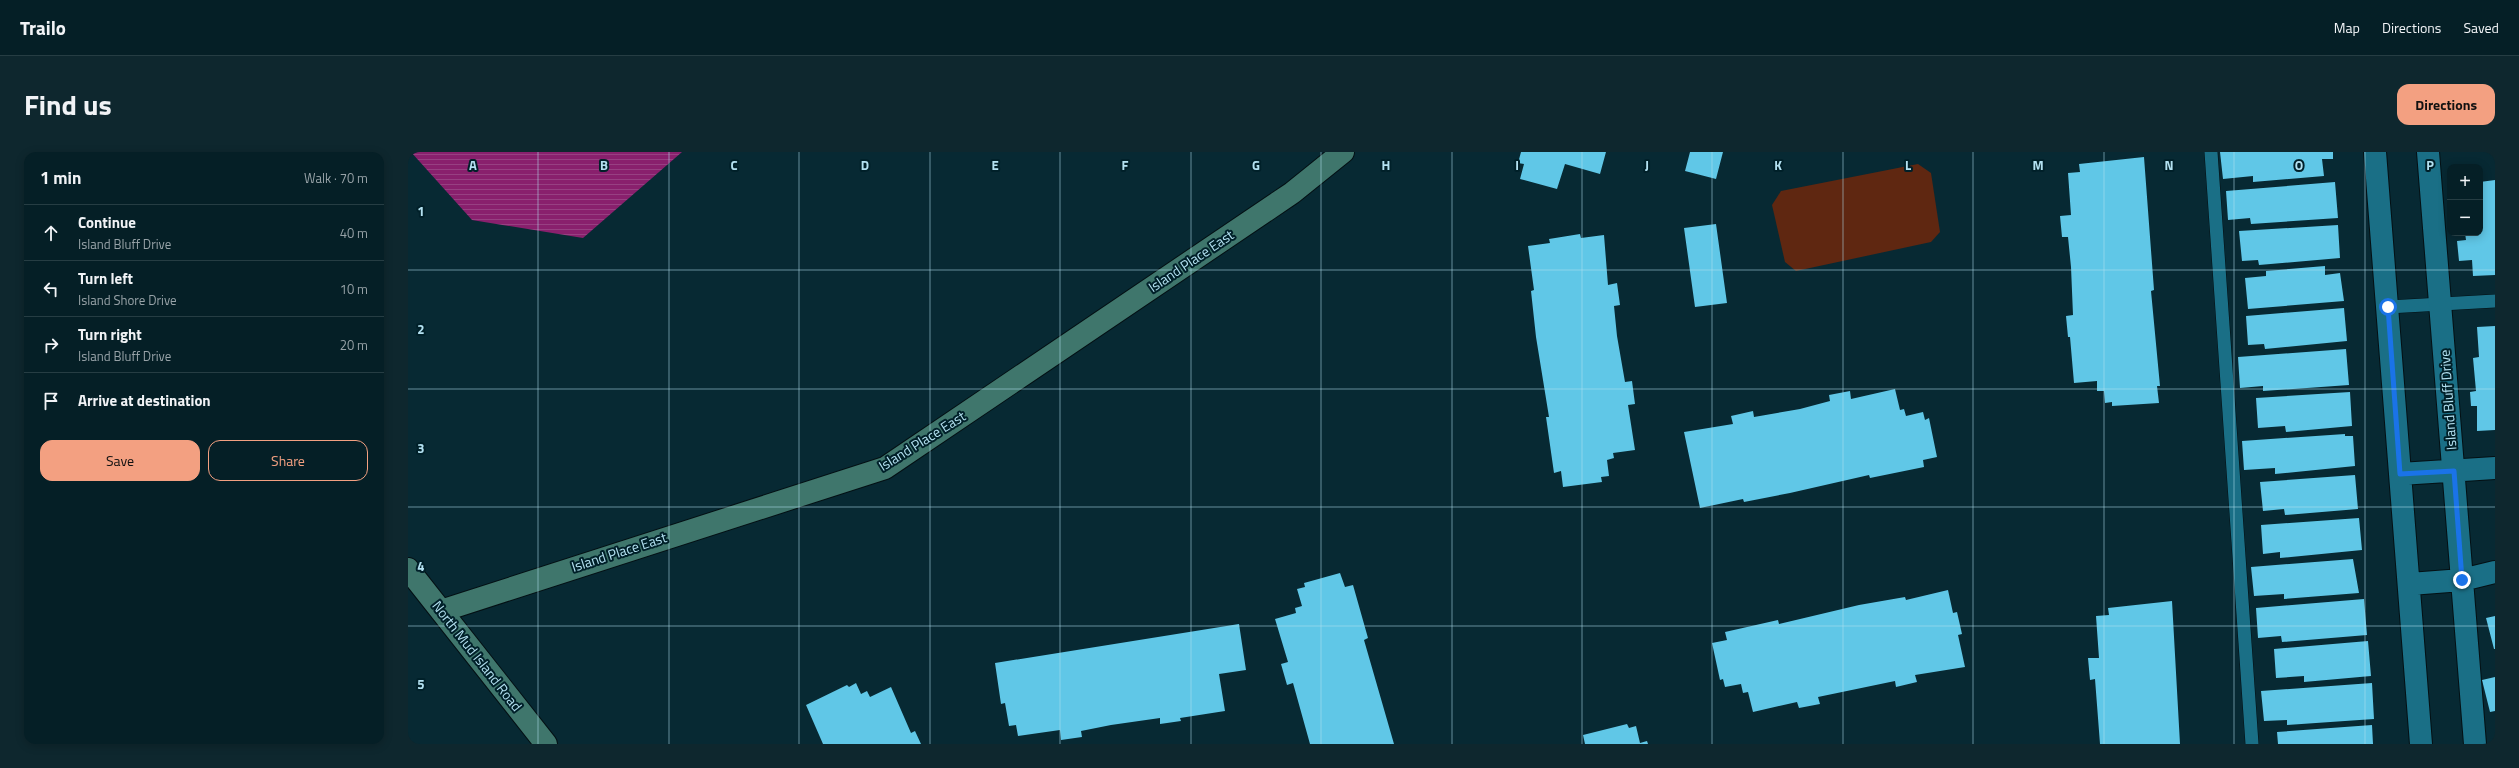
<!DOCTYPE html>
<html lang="en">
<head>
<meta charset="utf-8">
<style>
  body { margin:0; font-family:"Titillium Web",sans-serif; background:#0e272e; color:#f1f3f6 }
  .controls { position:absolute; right:12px; top:12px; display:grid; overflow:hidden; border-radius:8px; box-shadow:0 2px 10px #0003 }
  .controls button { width:36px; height:36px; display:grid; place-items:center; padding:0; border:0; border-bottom:1px solid #263d43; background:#051f26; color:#f1f3f6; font:20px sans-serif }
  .stop { position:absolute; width:12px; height:12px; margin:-9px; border:3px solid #1a73e8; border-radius:50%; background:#fff }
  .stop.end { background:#1a73e8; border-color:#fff; box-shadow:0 1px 4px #0008 }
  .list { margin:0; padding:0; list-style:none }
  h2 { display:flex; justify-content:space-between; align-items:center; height:52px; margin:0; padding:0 16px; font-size:17px }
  h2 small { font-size:13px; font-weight:400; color:#97a2a7 }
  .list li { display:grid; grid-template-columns:26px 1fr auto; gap:12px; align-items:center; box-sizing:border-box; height:56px; padding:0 16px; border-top:1px solid #263d43 }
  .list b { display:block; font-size:15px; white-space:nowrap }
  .list p { margin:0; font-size:13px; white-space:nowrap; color:#97a2a7 }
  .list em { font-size:13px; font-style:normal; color:#97a2a7 }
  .actions { display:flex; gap:8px; padding:12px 16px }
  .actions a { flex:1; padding:9px 0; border:1px solid #f3a081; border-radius:12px; text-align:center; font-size:14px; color:#f3a081 }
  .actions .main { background:#f3a081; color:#111 }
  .icon { flex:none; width:22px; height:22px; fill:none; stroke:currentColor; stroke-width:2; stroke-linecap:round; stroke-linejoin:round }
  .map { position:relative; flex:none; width:2087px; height:592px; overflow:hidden; border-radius:12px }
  header { display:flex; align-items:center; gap:24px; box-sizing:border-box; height:56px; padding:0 20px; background:#051f26; border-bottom:1px solid #263d43 }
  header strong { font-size:19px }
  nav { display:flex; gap:22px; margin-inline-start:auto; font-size:14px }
  .intro { display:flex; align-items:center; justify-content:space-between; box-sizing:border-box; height:96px; padding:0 24px }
  h1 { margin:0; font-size:28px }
  .button { padding:10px 18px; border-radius:12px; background:#f3a081; color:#111; font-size:14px; font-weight:700 }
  main { display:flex; gap:24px; padding:0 24px }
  aside { flex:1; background:#051f26; border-radius:12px; box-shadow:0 2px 10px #0003 }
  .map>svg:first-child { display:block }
  .green { fill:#5f2711 }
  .water { fill:url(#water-rules) }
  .building { fill:#60c7e7 }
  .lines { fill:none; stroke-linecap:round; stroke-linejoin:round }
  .lane-casing { stroke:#041014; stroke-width:14 }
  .street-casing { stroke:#041014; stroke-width:24 }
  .secondary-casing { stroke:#041014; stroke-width:24 }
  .lane { stroke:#1a6f86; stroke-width:13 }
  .street { stroke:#1a6f86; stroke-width:22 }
  .secondary { stroke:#3f766c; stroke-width:22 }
  .route { stroke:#1a73e8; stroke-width:5 }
  .grid { fill:none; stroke:#b3e1f1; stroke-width:1; stroke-opacity:0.55 }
  .labels { text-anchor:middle; stroke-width:4; stroke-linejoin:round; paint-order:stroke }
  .street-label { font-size:14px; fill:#b3e1f1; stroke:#002029 }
  .grid-label { font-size:13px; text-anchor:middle; font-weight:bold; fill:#b3e1f1; stroke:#002029; stroke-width:4; stroke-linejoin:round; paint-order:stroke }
</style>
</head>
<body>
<header>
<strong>Trailo</strong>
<nav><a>Map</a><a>Directions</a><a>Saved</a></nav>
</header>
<div class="intro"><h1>Find us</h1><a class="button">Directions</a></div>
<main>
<aside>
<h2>1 min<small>Walk · 70 m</small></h2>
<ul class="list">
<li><svg class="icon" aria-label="ahead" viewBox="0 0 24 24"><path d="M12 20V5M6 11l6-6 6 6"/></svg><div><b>Continue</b><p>Island Bluff Drive</p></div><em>40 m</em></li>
<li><svg class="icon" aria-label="left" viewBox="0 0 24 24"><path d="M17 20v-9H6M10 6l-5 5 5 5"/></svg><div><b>Turn left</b><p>Island Shore Drive</p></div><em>10 m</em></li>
<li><svg class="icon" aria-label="right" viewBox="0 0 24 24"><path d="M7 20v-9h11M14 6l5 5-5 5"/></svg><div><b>Turn right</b><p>Island Bluff Drive</p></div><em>20 m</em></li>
<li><svg class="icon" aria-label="arrive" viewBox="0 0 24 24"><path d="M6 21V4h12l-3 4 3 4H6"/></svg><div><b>Arrive at destination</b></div></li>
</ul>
<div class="actions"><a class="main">Save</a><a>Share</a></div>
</aside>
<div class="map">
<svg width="2087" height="592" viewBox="0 0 2087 592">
  <defs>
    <pattern id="water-rules" width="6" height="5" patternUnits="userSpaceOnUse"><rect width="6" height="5" fill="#89206d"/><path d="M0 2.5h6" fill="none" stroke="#974082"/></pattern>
  </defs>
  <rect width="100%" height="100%" fill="#072933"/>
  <path class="green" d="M1510 12 1523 21 1532 80 1523 90 1388 119 1377 110 1364 53 1373 39Z"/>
  <path class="water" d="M3 0H274L175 86 64 68Z"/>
  <path class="building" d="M1113 0H1198L1192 22 1157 12 1149 37 1112 27 1116 12 1110 11Z
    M1282 0H1315L1308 27 1277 19Z
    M1812 0H1925V7H1914L1916 24 1845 30V24L1815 27Z
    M1736 5 1746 138 1743 139 1752 234H1749L1751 251 1704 254V250L1697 251 1696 239H1689V229L1666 231 1662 185H1660L1658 164 1665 163 1663 115 1660 85H1654L1652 64 1663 63 1660 21 1672 20 1671 12Z
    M2087 28V123L2065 124 2064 108 2051 109 2049 89 2058 88 2057 81H2072V30Z
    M1927 30 1930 66 1843 72 1842 66 1820 68 1818 39Z
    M1308 72 1319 151 1287 155 1276 76Z
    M1930 73 1932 106 1851 113 1850 108 1834 109 1831 79Z
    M1172 82 1173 86 1196 83 1200 133 1209 131 1212 153 1206 154 1209 184 1217 230 1224 229 1227 252 1220 253 1227 298 1205 301 1206 306 1199 308 1201 324 1193 325 1194 330 1155 335 1153 319 1146 321 1138 265H1141L1128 185 1123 139 1126 138 1120 94 1142 91 1141 87Z
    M1917 114V123L1932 121 1936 149 1840 157 1837 126 1858 124V119Z
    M1936 156 1939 189 1857 197 1856 192 1840 193 1838 164Z
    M2087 174V278L2069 279V254H2063L2062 240 2068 239 2065 206 2071 205 2069 175Z
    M1938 197 1941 233 1855 239V234L1832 236 1830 205Z
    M1487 237 1492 258 1496 257 1498 264 1515 260 1517 268 1521 266 1529 305 1515 308 1516 315 1462 326 1461 323 1382 341 1336 350 1335 347 1292 356 1276 280 1325 272 1323 264 1345 259 1346 265 1392 257 1422 249 1421 243 1442 239 1443 247Z
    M1942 240 1944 274 1878 280 1877 274 1850 276 1848 246Z
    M1937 282V284H1945L1947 314 1867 322V316L1836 318 1834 289Z
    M1947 323 1950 357 1877 363 1876 357 1855 359 1852 330Z
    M1951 366 1954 398 1872 406V400L1855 402 1853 373Z
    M1945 407 1951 441 1876 447V442L1846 444 1843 415Z
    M932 421 937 435 945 433 960 486 956 488 986 592H902L885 531 879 533 873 512 880 510 867 467 888 461 887 456 894 454 889 437 897 435 896 431Z
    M1540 438 1545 461 1549 460 1554 482 1550 483 1557 515 1507 523 1509 530 1488 535 1487 529 1410 545 1412 552 1391 556 1389 550 1345 560 1340 540 1335 541 1333 532 1317 535 1315 527 1312 528 1304 491 1319 488 1317 480 1370 468 1371 472 1451 453 1497 445 1498 448Z
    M1956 447 1959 483 1874 490 1873 484 1850 486 1848 456Z
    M1764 449 1772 592H1692L1687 527 1682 528 1680 506H1691L1688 464 1701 463 1700 456Z
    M2087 464V497H2086L2078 466Z
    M831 472 838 518 811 522 817 559 772 566 773 569 752 572V566L703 573 673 579 674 585 653 588 652 578 610 584 608 573 601 574 597 551 593 552 587 511Z
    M1960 489 1963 524 1896 530V524L1868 526 1866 497Z
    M2087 525V559L2082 560 2074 528Z
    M448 531 453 542 459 539 462 545 483 535 503 581 507 579 513 592H415L398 553 439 533 441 535Z
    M1964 531 1966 567 1879 573V568L1856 569 1853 539Z
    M1219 572 1221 576 1228 574 1232 591 1239 589 1240 592H1177L1175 583Z
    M1964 573 1965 592H1870L1869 580Z"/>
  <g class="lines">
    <defs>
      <path id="lane" d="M1803 0 1844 592
        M1980 155 2087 149"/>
      <path id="street" d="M1967 0 2013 592
        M2020 0 2067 592
        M1992 322 2087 316
        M2002 432 2054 428 2087 420"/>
      <path id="secondary" d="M0 417 138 592
        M33 459 477 316 884 41 935 0"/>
    </defs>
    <use href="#lane" class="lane-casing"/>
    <use href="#street" class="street-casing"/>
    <use href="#secondary" class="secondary-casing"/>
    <use href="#lane" class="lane"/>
    <use href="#street" class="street"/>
    <use href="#secondary" class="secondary"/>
  </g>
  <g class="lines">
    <path class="route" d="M1980 155 1992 322 2046 319 2054 428"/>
  </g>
  <path class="grid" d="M130 0V592M261 0V592M391 0V592M522 0V592M652 0V592M783 0V592M913 0V592M1044 0V592M1174 0V592M1304 0V592M1435 0V592M1565 0V592M1696 0V592M1826 0V592M1957 0V592M0 118H2087M0 237H2087M0 355H2087M0 474H2087"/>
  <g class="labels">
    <g class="street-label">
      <text transform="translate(783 109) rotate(-34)" y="5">Island Place East</text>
      <text transform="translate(2040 248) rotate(-94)" y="5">Island Bluff Drive</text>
      <text transform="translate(514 289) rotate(-32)" y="5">Island Place East</text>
      <text transform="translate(211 400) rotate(-18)" y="5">Island Place East</text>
      <text transform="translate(69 504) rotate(52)" y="5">North Mud Island Road</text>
    </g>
  </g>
  <g class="grid-label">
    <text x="65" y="18">A</text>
    <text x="196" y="18">B</text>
    <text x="326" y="18">C</text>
    <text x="457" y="18">D</text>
    <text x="587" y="18">E</text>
    <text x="717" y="18">F</text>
    <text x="848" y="18">G</text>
    <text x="978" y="18">H</text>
    <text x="1109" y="18">I</text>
    <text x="1239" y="18">J</text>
    <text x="1370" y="18">K</text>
    <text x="1500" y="18">L</text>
    <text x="1630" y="18">M</text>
    <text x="1761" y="18">N</text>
    <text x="1891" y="18">O</text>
    <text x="2022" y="18">P</text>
    <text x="13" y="64">1</text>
    <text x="13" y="182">2</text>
    <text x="13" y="301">3</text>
    <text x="13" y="419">4</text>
    <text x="13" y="537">5</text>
  </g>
</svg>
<div class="controls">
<button>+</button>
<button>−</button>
</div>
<div class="stop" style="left:1980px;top:155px"></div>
<div class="stop end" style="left:2054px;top:428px"></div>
</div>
</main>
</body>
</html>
